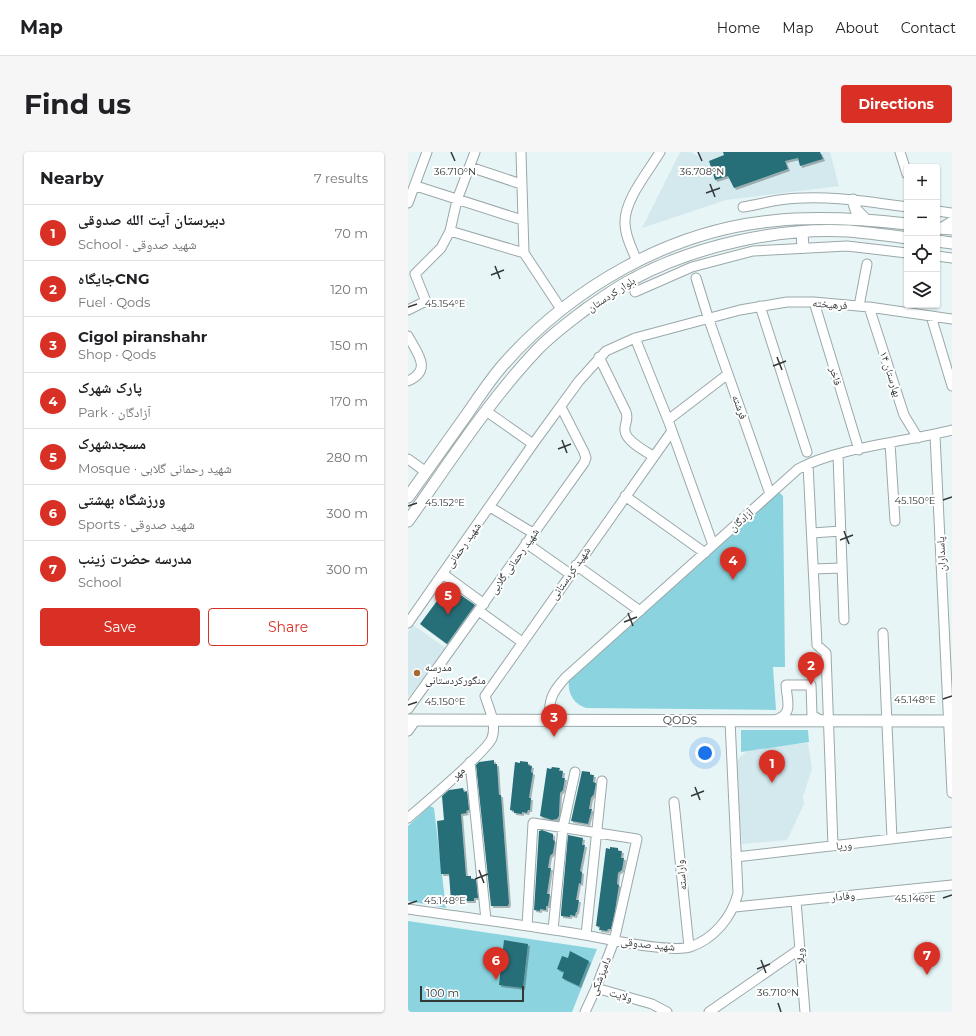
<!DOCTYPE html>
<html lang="en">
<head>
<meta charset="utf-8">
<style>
  body { margin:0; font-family:Montserrat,"Noto Naskh Arabic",sans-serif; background:#f6f6f6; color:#202124 }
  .controls { position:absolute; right:12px; top:12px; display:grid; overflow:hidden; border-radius:4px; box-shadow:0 1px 3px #0004 }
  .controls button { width:36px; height:36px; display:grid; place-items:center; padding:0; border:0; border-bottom:1px solid #e0e0e0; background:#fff; color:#202124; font:20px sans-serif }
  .scale { position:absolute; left:12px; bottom:10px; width:104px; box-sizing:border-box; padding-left:4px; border:2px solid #323738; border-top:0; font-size:11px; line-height:14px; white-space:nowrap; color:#323738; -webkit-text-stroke:3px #fff; paint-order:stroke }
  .you { position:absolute; left:297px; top:601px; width:14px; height:14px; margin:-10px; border:3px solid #fff; border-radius:50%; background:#1a73e8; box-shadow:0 0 0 6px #1a73e833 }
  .badge { display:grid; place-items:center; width:26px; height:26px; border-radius:50%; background:#d93025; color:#fff; font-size:13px; font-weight:700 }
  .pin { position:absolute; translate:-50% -33px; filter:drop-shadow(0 1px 2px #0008) }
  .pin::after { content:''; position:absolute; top:21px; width:14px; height:12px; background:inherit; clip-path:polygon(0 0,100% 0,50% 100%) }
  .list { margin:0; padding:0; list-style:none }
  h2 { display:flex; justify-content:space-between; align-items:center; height:52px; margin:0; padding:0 16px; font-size:17px }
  h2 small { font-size:13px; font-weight:400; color:#757577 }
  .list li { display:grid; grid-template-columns:26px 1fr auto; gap:12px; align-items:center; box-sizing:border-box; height:56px; padding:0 16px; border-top:1px solid #e0e0e0 }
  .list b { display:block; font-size:15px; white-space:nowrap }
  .list p { margin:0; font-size:13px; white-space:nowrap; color:#757577 }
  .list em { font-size:13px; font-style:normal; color:#757577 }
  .actions { display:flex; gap:8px; padding:12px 16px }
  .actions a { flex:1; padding:9px 0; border:1px solid #d93025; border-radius:4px; text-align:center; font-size:14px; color:#d93025 }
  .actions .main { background:#d93025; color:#fff }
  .icon { flex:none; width:22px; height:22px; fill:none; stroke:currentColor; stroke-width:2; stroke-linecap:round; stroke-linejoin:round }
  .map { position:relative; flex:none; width:544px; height:860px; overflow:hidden; border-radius:4px }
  header { display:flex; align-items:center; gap:24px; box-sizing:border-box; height:56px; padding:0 20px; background:#fff; border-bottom:1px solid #e0e0e0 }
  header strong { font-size:19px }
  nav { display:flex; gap:22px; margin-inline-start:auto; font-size:14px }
  .intro { display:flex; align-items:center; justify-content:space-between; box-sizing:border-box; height:96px; padding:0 24px }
  h1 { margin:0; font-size:28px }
  .button { padding:10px 18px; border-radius:4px; background:#d93025; color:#fff; font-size:14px; font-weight:700 }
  main { display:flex; gap:24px; padding:0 24px }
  aside { flex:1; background:#fff; border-radius:4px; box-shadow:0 1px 3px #0004 }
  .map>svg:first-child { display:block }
  .built { fill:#d3e9ed }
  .green { fill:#8bd4df }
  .building { fill:#286e78; filter:url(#shadow) }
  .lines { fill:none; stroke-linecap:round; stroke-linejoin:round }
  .minor-casing { stroke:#9ba8aa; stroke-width:11 }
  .major-casing { stroke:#9ba8aa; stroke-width:13 }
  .minor { stroke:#fff; stroke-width:9 }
  .major { stroke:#fff; stroke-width:11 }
  .ticks { fill:none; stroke:#323738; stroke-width:1.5 }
  .poi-dot { fill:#a96832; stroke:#fff; stroke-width:1.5 }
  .labels { text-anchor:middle; stroke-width:4; stroke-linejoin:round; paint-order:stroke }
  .street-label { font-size:11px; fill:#323738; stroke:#fff }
  .poi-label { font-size:11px; fill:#323738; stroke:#fff; text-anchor:start }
  .ticks-label { font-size:10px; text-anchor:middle; fill:#323738; stroke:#fff; stroke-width:4; stroke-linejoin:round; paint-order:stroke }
</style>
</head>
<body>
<header>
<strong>Map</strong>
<nav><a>Home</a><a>Map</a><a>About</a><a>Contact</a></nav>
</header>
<div class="intro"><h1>Find us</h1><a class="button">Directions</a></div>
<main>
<aside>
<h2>Nearby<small>7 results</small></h2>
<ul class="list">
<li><span class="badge">1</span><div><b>دبیرستان آیت الله صدوقی</b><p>School · شهید صدوقی</p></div><em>70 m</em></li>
<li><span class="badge">2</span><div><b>جایگاهCNG</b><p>Fuel · Qods</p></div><em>120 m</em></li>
<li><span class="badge">3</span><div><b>Cigol piranshahr</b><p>Shop · Qods</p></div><em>150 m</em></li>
<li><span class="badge">4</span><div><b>پارک شهرک</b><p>Park · آزادگان</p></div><em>170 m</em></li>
<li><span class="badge">5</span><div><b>مسجدشهرک</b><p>Mosque · شهید رحمانی گلابی</p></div><em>280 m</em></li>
<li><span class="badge">6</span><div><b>ورزشگاه بهشتی</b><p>Sports · شهید صدوقی</p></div><em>300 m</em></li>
<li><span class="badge">7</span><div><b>مدرسه حضرت زینب</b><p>School</p></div><em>300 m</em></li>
</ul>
<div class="actions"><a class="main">Save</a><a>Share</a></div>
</aside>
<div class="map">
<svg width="544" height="860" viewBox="0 0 544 860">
  <defs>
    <filter id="shadow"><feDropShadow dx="2" dy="2" stdDeviation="0" flood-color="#0004"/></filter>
  </defs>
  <rect width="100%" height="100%" fill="#e7f5f7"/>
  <path class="built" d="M272 0H283L290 4 292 0H422L431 34 318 48 234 76Z
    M5 473 38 496 0 546V480Z
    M400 591 404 617 395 644 396 652 379 688 334 692 327 615 331 606 339 599 348 595Z"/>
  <path class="green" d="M371 340 375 344 377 515H365L368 558 178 556C165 552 159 540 161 527Z
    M333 578H400L401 590 333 600Z
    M22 654 26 656 38 756 0 749V674Z
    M0 769 189 797 164 860H0Z"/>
  <path class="building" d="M315 0H412L415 7 392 14 390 6 377 9 380 17 326 36 320 24 307 28 301 9 316 3Z
    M40 434 67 453 39 492 12 472Z
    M86 608V612H89L91 643H93L101 751 100 754H83L68 613 71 610Z
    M112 609 120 610V613L124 614 123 620 125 621 121 646H123L122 658H120L119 661 114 660V662L106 661V659L102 658 107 610 112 611Z
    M144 615 152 616 151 619H155L154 626H157L155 638 152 641 151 664 149 667 144 668 132 664 139 616 143 617Z
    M174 619 182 620V623H186L185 630 188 631 186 642 183 646 181 657H184L180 672 163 669Z
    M55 636 56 640 59 639 61 658 58 659 59 661 53 662 58 724H63V727H68L70 746H66V749H43L41 722H33L29 669 36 668 34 644 41 638Z
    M134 678 145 682V688L147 689 145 701 142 704 140 716H143L139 742H142L140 754H138V758L132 757V759L126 758 131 679Z
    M160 683 175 686 174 693H177L172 719 174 720 173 732 171 731 168 748H171L169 760H168L167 764 162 763V765L153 764V761Z
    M202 695 210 696V699H214L213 706H216L214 718 210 721 209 732 211 733 207 759 203 777H200L199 779 191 778 192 775 188 774 198 696 202 697Z
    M96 788 120 792 115 836 91 833Z
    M162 799 181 809 171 834 154 826 156 820 149 817 154 804 160 806Z"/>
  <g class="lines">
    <defs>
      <path id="minor" d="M113 0 116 101 153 157
        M492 0 499 22
        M62 15 113 32
        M8 34 114 68
        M0 51 19 0
        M335 55C347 53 359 50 371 48 413 42 457 49 499 55
        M529 59 544 61
        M533 76 544 69
        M42 79 116 101
        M529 104 544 106
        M229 109C224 97 217 84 217 71 216 48 241 19 252 0
        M288 126 301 168 362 342
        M227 140 284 115 345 99 439 94 499 101
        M406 150 451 298
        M352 154 399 300
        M451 154 459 112
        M461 155 496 263 510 286
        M0 158 16 150 17 147 7 122 33 96 42 79 49 48 67 0
        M523 164 544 234
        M0 184C9 201 25 218 0 229
        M227 186 260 268 305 393
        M191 205 218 260C221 269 216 271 217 279 218 289 237 299 245 304
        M78 259 125 292
        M260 268 320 222
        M527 283 544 641
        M482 291 487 369
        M430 303 436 468
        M0 307 18 320
        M400 312 409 493 418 501 425 694
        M217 344 297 401
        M82 355 125 381
        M404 381 433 379
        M118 391 162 422
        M168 413 232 459
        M405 417 434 416
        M35 422 76 452
        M71 459 114 490
        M0 471 125 292 171 229 198 199 227 186 332 158 379 150H406L461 155 544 167
        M475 481 484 687
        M0 557 176 311 178 306 176 300 153 255
        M367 568C386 562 379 550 378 533H403L404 563 414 569
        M141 569C141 548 143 541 158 525L390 317C431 295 497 290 544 278
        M0 579 7 569
        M62 610 78 768
        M266 650 281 795
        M0 666C14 654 80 598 84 586 89 572 81 557 77 544L264 279
        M328 705 544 680
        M388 749 397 860
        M327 755 544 733
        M0 757C59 766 118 773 177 783 199 787 262 801 282 795 306 787 324 765 330 741L322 568
        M119 774 125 671 229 687 206 789 188 836 177 860
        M145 778 155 675 167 620
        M178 783 194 629
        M188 836 244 852 259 860
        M301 860 392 797"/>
      <path id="major" d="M445 48 448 58 458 68
        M529 76 544 77
        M394 81 395 95
        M529 89 544 91
        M0 345C19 318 38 292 57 265 69 248 81 229 95 213 163 136 261 79 364 69 409 64 454 67 499 72
        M0 369C41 311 80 250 128 199 143 183 161 170 178 157 193 147 209 135 225 127 286 94 371 75 441 79 460 81 480 83 499 86
        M0 568 544 569"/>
    </defs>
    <use href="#minor" class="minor-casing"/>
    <use href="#major" class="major-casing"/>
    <use href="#minor" class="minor"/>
    <use href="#major" class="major"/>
  </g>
  <path class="ticks" d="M43 0 47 9M290 0 294 9M302 32 307 45M298 41 312 36M87 114 92 127M83 123 96 118M0 155 9 152M369 205 374 218M365 214 378 209M154 288 159 301M150 297 163 292M535 348 544 345M0 354 9 351M436 379 441 392M432 388 445 383M220 461 225 474M216 470 229 465M535 547 544 544M0 553 9 550M287 635 292 648M283 644 296 639M71 718 76 731M67 727 80 722M535 746 544 743M0 752 9 749M353 808 358 821M349 817 362 812M370 851 373 860"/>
  <circle class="poi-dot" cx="9" cy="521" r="4"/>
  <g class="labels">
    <g class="street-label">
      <text transform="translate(203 142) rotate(-33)" y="4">بلوار کردستان</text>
      <text transform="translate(422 152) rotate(5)" y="4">فرهیخته</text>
      <text transform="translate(483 222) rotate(72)" y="4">بهارستان ۱۴</text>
      <text transform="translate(428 224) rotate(73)" y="4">فاخر</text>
      <text transform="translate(332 255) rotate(71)" y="4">فرشته</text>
      <text transform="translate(333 368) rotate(-41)" y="4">آزادگان</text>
      <text transform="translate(55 393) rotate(-55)" y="4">شهید رحمانی</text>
      <text transform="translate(533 402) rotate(-93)" y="4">پاسداران</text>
      <text transform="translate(106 409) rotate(-55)" y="4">شهید رحمانی گلابی</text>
      <text transform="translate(162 421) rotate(-55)" y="4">شهید کردستانی</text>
      <text transform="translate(272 568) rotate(1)" y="4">QODS</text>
      <text transform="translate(50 621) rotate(-43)" y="4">مهر</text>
      <text transform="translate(436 693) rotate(-6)" y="4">وریا</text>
      <text transform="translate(273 723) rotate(-96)" y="4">واراسته</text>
      <text transform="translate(435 744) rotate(-6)" y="4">وفادار</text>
      <text transform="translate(240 792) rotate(6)" y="4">شهید صدوقی</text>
      <text transform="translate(392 804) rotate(-94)" y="4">ویلا</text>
      <text transform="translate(192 824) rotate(-68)" y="4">دامپزشکی</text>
      <text transform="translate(213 843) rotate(16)" y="4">ولایت</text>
    </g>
    <g class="poi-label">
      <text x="17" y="519">مدرسه<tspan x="17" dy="13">منگورکردستانی</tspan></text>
    </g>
  </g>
  <g class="ticks-label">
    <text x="47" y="23">36.710°N</text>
    <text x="294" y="23">36.708°N</text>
    <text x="37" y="155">45.154°E</text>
    <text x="507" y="352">45.150°E</text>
    <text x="37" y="354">45.152°E</text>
    <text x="507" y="551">45.148°E</text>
    <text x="37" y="553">45.150°E</text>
    <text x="507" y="750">45.146°E</text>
    <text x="37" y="752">45.148°E</text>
    <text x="370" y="844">36.710°N</text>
  </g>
</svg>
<div class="controls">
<button>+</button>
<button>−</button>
<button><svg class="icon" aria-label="locate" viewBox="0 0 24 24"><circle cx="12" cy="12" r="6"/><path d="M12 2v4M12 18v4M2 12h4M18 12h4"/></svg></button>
<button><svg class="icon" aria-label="layers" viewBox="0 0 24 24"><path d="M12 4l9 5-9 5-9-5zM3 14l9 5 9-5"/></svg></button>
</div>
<div class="scale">100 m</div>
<div class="you"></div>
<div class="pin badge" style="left:364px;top:631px">1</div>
<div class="pin badge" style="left:403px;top:533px">2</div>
<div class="pin badge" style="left:146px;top:585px">3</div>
<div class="pin badge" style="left:325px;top:428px">4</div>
<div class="pin badge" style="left:40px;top:463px">5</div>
<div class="pin badge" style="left:88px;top:828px">6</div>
<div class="pin badge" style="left:519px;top:823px">7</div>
</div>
</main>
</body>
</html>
